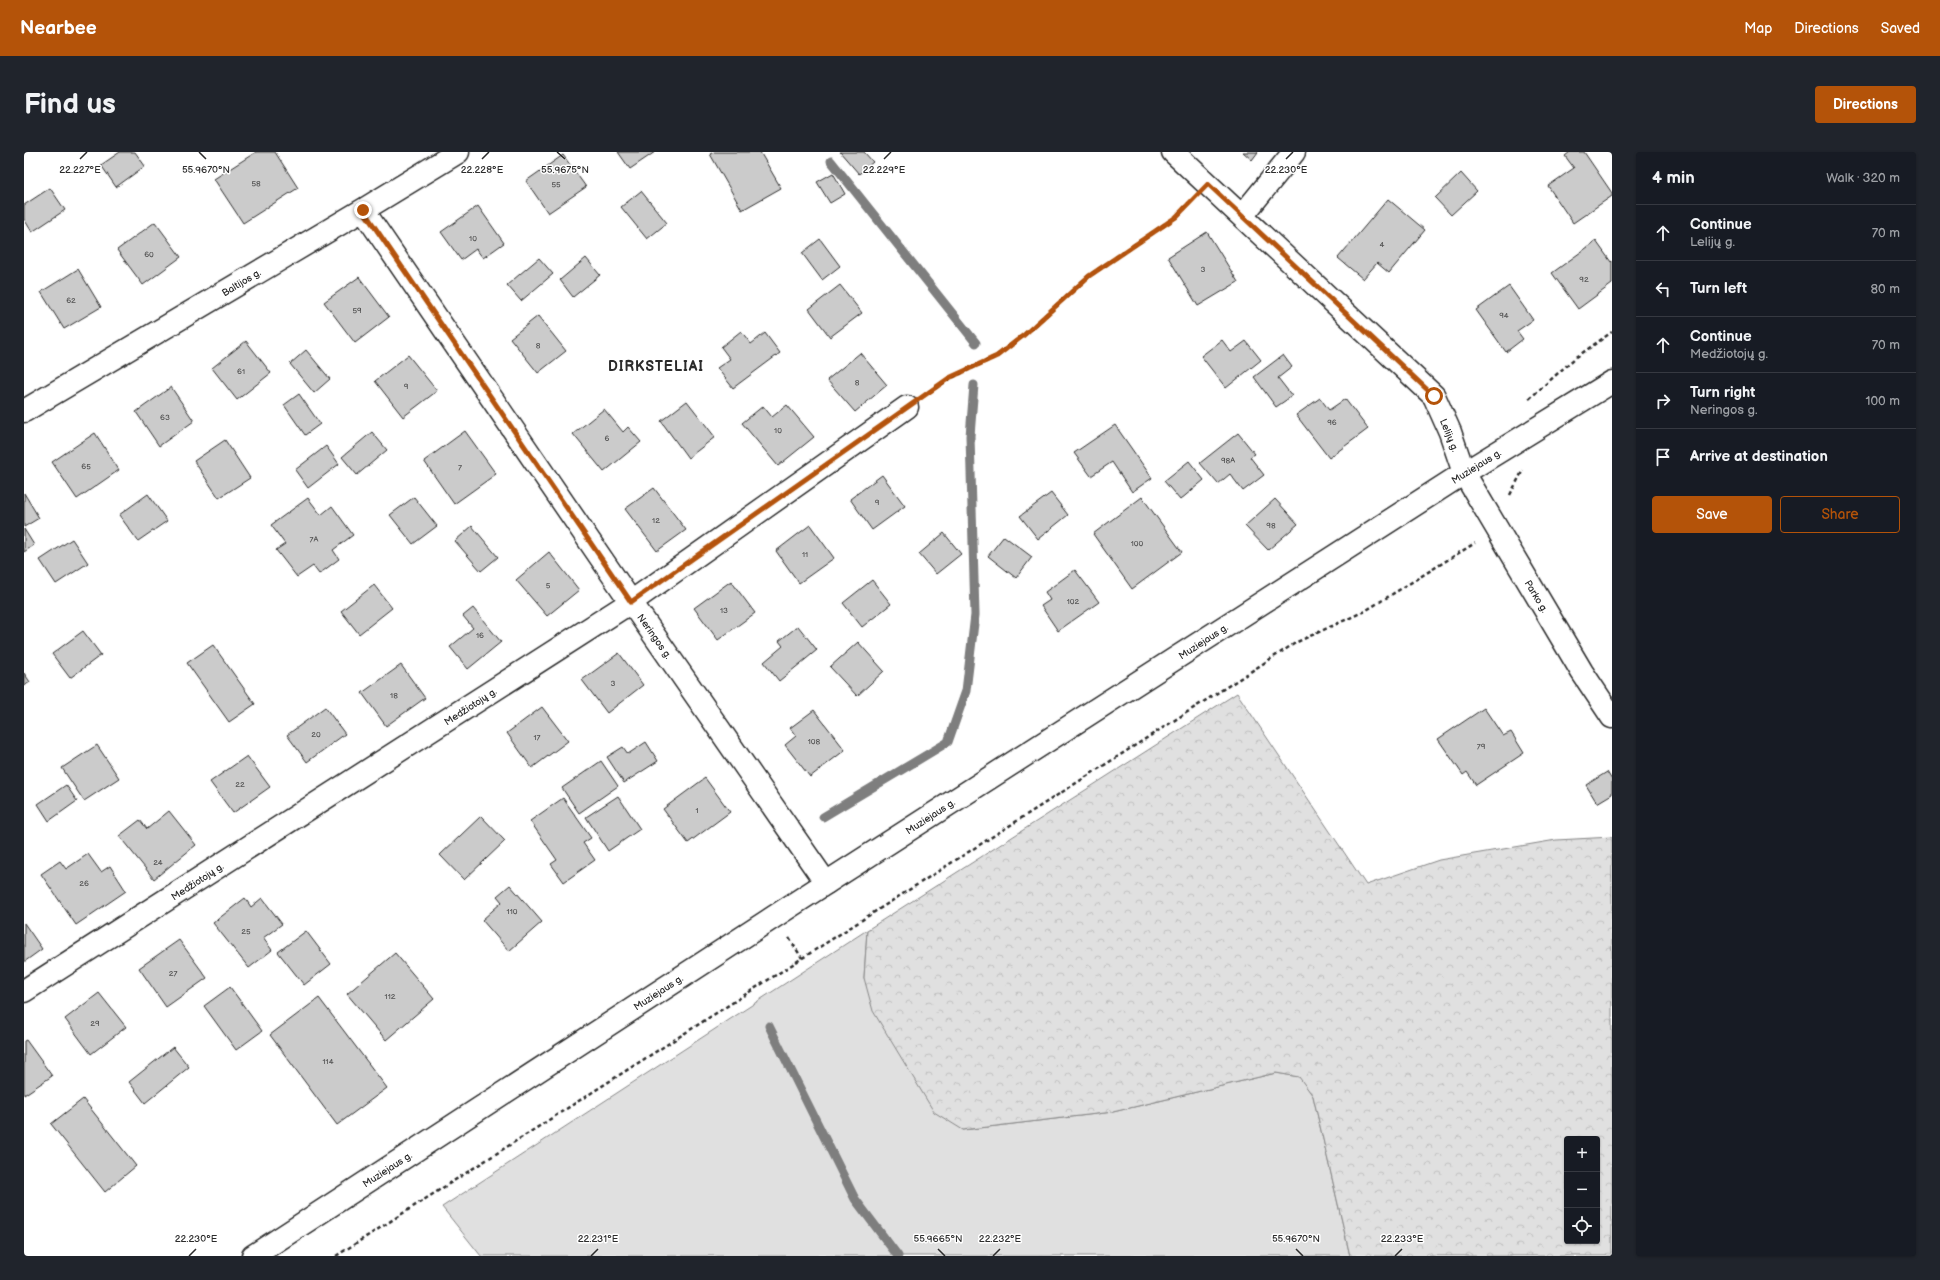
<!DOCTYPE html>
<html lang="en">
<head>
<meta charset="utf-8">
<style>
  body { margin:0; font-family:"Balsamiq Sans",sans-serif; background:#20242c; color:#f1f3f6 }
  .controls { position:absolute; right:12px; bottom:12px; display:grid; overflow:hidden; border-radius:4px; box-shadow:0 1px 3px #0004 }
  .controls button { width:36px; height:36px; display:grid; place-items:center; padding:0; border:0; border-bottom:1px solid #363941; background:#171b24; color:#f1f3f6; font:20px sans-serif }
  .stop { position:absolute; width:12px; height:12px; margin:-9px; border:3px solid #b45309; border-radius:50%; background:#fff }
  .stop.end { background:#b45309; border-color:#fff; box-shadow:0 1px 4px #0008 }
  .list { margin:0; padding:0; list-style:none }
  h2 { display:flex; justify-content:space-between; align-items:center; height:52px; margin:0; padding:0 16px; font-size:17px }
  h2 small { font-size:13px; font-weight:400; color:#9ea1a6 }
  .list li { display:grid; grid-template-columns:26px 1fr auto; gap:12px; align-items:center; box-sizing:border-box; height:56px; padding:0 16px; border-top:1px solid #363941 }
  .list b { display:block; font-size:15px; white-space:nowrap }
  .list p { margin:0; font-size:13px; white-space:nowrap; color:#9ea1a6 }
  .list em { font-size:13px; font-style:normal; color:#9ea1a6 }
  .actions { display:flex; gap:8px; padding:12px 16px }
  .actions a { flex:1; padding:9px 0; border:1px solid #b45309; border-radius:4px; text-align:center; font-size:14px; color:#b45309 }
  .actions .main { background:#b45309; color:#fff }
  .icon { flex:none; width:22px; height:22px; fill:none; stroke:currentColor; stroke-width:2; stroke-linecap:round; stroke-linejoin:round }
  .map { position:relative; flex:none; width:1588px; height:1104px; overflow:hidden; border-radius:4px }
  header { display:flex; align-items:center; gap:24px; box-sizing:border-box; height:56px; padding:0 20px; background:#b45309; color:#fff }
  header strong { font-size:19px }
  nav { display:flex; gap:22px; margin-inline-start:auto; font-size:14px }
  .intro { display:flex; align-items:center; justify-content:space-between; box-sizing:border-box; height:96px; padding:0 24px }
  h1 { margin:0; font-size:28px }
  .button { padding:10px 18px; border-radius:4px; background:#b45309; color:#fff; font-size:14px; font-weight:700 }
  main { display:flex; gap:24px; padding:0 24px }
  aside { flex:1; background:#171b24; border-radius:4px; box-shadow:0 1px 3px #0004 }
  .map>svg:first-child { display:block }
  .green { fill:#e0e0e0; stroke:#868686 }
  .forest { fill:url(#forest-crowns); stroke:#868686; fill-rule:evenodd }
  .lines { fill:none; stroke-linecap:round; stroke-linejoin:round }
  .stream { stroke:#7e7e7e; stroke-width:9 }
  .building { fill:#cbcbcb; stroke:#2b2b2b }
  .minor-casing { stroke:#2b2b2b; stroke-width:25 }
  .major-casing { stroke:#2b2b2b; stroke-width:25 }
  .path { stroke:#2b2b2b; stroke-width:2.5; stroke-dasharray:4 3; stroke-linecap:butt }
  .minor { stroke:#fff; stroke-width:22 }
  .major { stroke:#fff; stroke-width:22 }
  .route { stroke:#b45309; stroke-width:5 }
  .ticks { fill:none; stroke:#2b2b2b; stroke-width:1.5 }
  .labels { text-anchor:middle; stroke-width:3; stroke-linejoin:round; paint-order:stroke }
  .number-label { font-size:8px; fill:#535353 }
  .street-label { font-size:10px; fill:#2b2b2b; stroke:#fff }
  .district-label { font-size:14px; font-weight:bold; letter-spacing:1px; fill:#2b2b2b; stroke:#fff }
  .ticks-label { font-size:10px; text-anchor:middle; fill:#2b2b2b; stroke:#fff; stroke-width:3; stroke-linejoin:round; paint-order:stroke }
</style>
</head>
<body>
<header>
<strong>Nearbee</strong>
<nav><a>Map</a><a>Directions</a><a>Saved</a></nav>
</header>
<div class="intro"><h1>Find us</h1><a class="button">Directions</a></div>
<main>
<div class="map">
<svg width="1588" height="1104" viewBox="0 0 1588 1104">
  <defs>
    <pattern id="forest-crowns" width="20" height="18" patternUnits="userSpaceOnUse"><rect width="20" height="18" fill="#e0e0e0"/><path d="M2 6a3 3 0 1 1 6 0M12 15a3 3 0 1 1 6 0" fill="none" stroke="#c0c0c0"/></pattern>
  </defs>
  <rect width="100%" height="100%" fill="#fff"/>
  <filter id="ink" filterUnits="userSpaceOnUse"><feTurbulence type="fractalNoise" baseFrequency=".025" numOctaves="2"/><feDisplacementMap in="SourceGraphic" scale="8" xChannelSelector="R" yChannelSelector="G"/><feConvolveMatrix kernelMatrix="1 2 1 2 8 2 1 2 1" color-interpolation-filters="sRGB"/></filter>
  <g filter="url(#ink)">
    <path class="green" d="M843 778 840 826 939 978 1089 960 1252 921 1276 925 1289 944 1326 1104H457L418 1055Z"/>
    <path class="forest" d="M1213 541 1342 733 1415 708 1532 688 1588 685V1104H1326L1289 944 1275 925 1252 921 1089 960 939 978 910 960 849 859 840 826 843 778ZM1543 987H1573V1089H1543Z"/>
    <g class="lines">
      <path class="stream" d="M807 9 952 191
        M799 665 924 590 942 539 951 463 946 284 950 233
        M745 874 831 1047 874 1104"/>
    </g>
    <path class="building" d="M96 0H111L121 14 92 35 77 13Z
      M232 0H251L274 36 219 71 190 27Z
      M594 0H631L606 17Z
      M690 0H736L757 36 718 58 686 2Z
      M816 0H840L849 10 835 22Z
      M1219 0H1234L1228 8Z
      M1546 0H1560L1588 41V44L1549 71 1524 34 1550 16 1541 4Z
      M539 3 562 35 524 61 502 29Z
      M809 21 821 42 806 51 793 30Z
      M1437 21 1453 39 1427 63 1411 46Z
      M26 36 41 58 8 80 0 67V53Z
      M617 39 643 71 623 87 597 55Z
      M1364 47 1401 78 1365 121 1353 111 1339 127 1314 106Z
      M454 54 480 91 459 106 452 97 437 108 417 80Z
      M131 70 157 105 119 133 93 98Z
      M1183 80 1214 130 1174 154 1144 105Z
      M796 87 816 114 798 128 778 101Z
      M1572 89 1587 110 1588 109V132L1554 157 1528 121Z
      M515 106 529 122 497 149 483 133Z
      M562 106 576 123 549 145 536 128Z
      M54 117 77 155 40 177 17 140Z
      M335 125 365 165 331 191 300 150Z
      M816 133 838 161 806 185 785 157Z
      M1485 134 1509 168 1493 179 1499 187 1482 200 1452 158Z
      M514 164 542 199 514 221 486 186Z
      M717 179 727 192 741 181 756 201 709 236 693 216 706 207 697 195Z
      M1198 188 1207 200 1222 189 1237 208 1202 236 1177 204Z
      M222 189 247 221 213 248 188 216Z
      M282 198 306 227 290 241 266 212Z
      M836 201 863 233 831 260 803 228Z
      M384 203 413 239 379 265 351 229Z
      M1259 203 1268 215 1254 226 1268 244 1252 255 1230 225Z
      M147 235 170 269 135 294 112 260Z
      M275 242 296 272 281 283 260 253Z
      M1296 246 1305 258 1321 247 1344 277 1305 306 1272 263Z
      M663 249 691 285 664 306 637 269Z
      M763 253 790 285 754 314 718 271 739 254 748 265Z
      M580 257 599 280 604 275 617 290 580 320 549 282Z
      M1091 273 1128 326 1108 340 1088 310 1067 324 1050 301Z
      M441 279 472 322 430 352 400 309Z
      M348 280 363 298 333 323 318 305Z
      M71 281 95 318 53 347 28 310Z
      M1214 281 1231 302 1226 305 1240 323 1219 339 1206 322 1194 332 1176 311Z
      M201 288 226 326 195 346 170 309Z
      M302 294 315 312 284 336 271 318Z
      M1165 309 1180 328 1156 348 1140 329Z
      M858 323 881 354 848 378 826 347Z
      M630 336 662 378 633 399 601 357Z
      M0 341 15 366 0 375Z
      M1027 341 1044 363 1014 387 996 364Z
      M124 342 143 369 114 389 95 363Z
      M390 345 413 374 389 392 366 363Z
      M1118 345 1158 400 1108 437 1069 382Z
      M284 346 297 363 308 354 329 383 309 398 315 407 295 422 289 414 273 425 252 398 261 392 247 373Z
      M1251 347 1274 372 1244 398 1221 374Z
      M786 373 810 406 775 431 752 399Z
      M448 374 474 405 457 419 431 389Z
      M0 377 10 393 0 400Z
      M920 381 937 402 912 422 895 402Z
      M980 384 1008 405 992 426 964 404Z
      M48 387 64 411 32 432 16 408Z
      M525 400 555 438 523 464 492 428Z
      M1051 418 1075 450 1034 479 1017 454 1026 448 1021 440Z
      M848 428 867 452 838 475 819 451Z
      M707 429 731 461 694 488 670 456Z
      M350 433 368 456 335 482 317 459Z
      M449 456 477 490 444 517 426 495 449 476 439 464Z
      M774 474 793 498 755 529 740 510 759 494 755 489Z
      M59 479 77 503 46 526 28 502Z
      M834 490 860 519 833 544 806 515Z
      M189 493 231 552 205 570 163 511Z
      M595 501 619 533 583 561 558 528Z
      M377 513 401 546 362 574 338 541Z
      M0 521 6 530 0 534Z
      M301 555 321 582 283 610 263 583Z
      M518 555 544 589 508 616 483 581Z
      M1460 556 1479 584 1487 580 1500 601 1452 633 1443 620 1439 623 1414 587Z
      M790 558 821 598 786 625 761 593 772 584 766 576Z
      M622 590 634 609 600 631 583 605 599 595 604 602Z
      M73 593 95 626 60 649 38 616Z
      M223 604 246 635 209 661 186 630Z
      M577 609 594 634 555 661 538 636Z
      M1583 620 1588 628V642L1573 651 1562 633Z
      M681 626 706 660 664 691 639 657Z
      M42 633 53 649 25 669 14 652Z
      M594 644 616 677 584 699 562 665Z
      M539 646 567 686 559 691 571 708 540 730 527 712 533 708 506 669Z
      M145 659 172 693 130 727 95 684 116 668 123 677Z
      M457 664 481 689 440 728 416 703Z
      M64 702 77 720 86 714 102 739 52 773 17 722 36 709 42 717Z
      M486 733 518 770 485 799 458 768 478 750 473 744Z
      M221 746 227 755 238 746 258 772 239 786 248 798 225 816 189 771Z
      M0 771 18 797 0 810Z
      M282 779 307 812 280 833 254 800Z
      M155 788 183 826 142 855 115 816Z
      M371 801 410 847 362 888 323 842Z
      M206 835 238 879 212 898 180 854Z
      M75 841 102 875 67 902 41 867Z
      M295 846 363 936 313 973 246 883Z
      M2 888 28 924 0 943V889Z
      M149 895 165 915 121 951 105 930Z
      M59 947 112 1014 81 1040 27 972Z"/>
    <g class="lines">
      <defs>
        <path id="minor" d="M1149 0 1410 244 1426 280 1440 321 1558 520 1588 565
          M339 58 607 450 802 731
          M1218 64 1270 0
          M0 259 339 58 434 0
          M0 839 607 450 883 255"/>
        <path id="major" d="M229 1104 802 731 1440 321 1588 230"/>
      </defs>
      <use href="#minor" class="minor-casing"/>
      <use href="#major" class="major-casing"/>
      <path class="path" d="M905 240 925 227 973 204 1000 183 1065 124 1152 65 1165 51
        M1505 247 1551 206 1588 180
        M1486 343 1499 318
        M765 786 778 806
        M312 1104 1273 490 1341 459 1451 391"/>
      <use href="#minor" class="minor"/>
      <use href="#major" class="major"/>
    </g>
  </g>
  <g class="lines" filter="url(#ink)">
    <path class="route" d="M339 58 607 450 925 226 973 204 1000 183 1065 124 1152 65 1184 32 1410 244"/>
  </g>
  <path class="ticks" d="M175 0 182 7M533 0 541 7M56 7 63 0M458 7 465 0M860 7 867 0M1262 7 1269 0M914 1097 921 1104M1272 1097 1279 1104M165 1104 172 1097M567 1104 574 1097M969 1104 976 1097M1371 1104 1378 1097"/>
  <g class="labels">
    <g class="number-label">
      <text x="232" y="34">58</text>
      <text x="532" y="35">55</text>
      <text x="449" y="89">10</text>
      <text x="1358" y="95">4</text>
      <text x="125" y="105">60</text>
      <text x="1179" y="120">3</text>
      <text x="1560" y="130">92</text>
      <text x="47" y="151">62</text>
      <text x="333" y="161">59</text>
      <text x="1480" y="166">94</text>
      <text x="514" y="196">8</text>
      <text x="217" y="222">61</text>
      <text x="833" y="233">8</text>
      <text x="382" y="237">9</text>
      <text x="141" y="268">63</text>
      <text x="1308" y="273">96</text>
      <text x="754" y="281">10</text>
      <text x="583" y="289">6</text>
      <text x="1204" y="311">98A</text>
      <text x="62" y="317">65</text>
      <text x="436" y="318">7</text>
      <text x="853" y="353">9</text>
      <text x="632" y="371">12</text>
      <text x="1247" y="376">98</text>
      <text x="290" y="390">7A</text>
      <text x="1113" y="394">100</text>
      <text x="781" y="405">11</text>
      <text x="524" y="436">5</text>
      <text x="1049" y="452">102</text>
      <text x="700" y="461">13</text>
      <text x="456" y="486">16</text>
      <text x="589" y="534">3</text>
      <text x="370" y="546">18</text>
      <text x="292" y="585">20</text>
      <text x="513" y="588">17</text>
      <text x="790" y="592">108</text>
      <text x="1457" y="597">79</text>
      <text x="216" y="635">22</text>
      <text x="673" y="661">1</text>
      <text x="134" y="713">24</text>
      <text x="60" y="734">26</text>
      <text x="488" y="762">110</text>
      <text x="222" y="782">25</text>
      <text x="149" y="824">27</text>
      <text x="366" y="847">112</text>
      <text x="71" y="874">29</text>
      <text x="304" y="912">114</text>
    </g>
    <g class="street-label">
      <text transform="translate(217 130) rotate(-31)" y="4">Baltijos g.</text>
      <text transform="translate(1426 283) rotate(68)" y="4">Lelijų g.</text>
      <text transform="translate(1452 314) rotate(-32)" y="4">Muziejaus g.</text>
      <text transform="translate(1513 444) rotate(59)" y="4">Parko g.</text>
      <text transform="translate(631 484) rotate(55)" y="4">Neringos g.</text>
      <text transform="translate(1179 489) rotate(-33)" y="4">Muziejaus g.</text>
      <text transform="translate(446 554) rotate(-33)" y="4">Medžiotojų g.</text>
      <text transform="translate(906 664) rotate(-33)" y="4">Muziejaus g.</text>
      <text transform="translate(173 729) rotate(-33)" y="4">Medžiotojų g.</text>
      <text transform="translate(634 840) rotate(-33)" y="4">Muziejaus g.</text>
      <text transform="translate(363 1017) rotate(-33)" y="4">Muziejaus g.</text>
    </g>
    <g class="district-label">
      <text x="632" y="219">DIRKSTELIAI</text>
    </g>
  </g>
  <g class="ticks-label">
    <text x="56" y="21">22.227°E</text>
    <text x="182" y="21">55.9670°N</text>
    <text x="458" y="21">22.228°E</text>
    <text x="541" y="21">55.9675°N</text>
    <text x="860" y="21">22.229°E</text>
    <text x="1262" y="21">22.230°E</text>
    <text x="172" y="1090">22.230°E</text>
    <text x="574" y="1090">22.231°E</text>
    <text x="914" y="1090">55.9665°N</text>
    <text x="976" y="1090">22.232°E</text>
    <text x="1272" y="1090">55.9670°N</text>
    <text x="1378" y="1090">22.233°E</text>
  </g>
</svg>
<div class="controls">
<button>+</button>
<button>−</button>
<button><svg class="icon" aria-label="locate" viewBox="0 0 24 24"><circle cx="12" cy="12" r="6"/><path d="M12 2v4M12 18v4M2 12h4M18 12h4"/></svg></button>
</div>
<div class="stop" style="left:1410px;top:244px"></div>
<div class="stop end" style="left:339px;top:58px"></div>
</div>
<aside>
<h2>4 min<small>Walk · 320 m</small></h2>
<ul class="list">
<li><svg class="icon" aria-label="ahead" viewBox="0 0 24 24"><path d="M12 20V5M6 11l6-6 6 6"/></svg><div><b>Continue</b><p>Lelijų g.</p></div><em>70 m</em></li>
<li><svg class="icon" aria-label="left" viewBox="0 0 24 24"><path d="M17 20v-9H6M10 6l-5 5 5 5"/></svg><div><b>Turn left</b></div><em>80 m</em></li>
<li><svg class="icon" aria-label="ahead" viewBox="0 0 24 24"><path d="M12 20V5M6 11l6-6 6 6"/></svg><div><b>Continue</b><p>Medžiotojų g.</p></div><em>70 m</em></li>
<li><svg class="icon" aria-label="right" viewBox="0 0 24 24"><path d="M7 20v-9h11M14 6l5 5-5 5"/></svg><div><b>Turn right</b><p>Neringos g.</p></div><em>100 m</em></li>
<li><svg class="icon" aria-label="arrive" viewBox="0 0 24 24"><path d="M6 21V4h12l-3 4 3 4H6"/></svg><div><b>Arrive at destination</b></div></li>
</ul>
<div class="actions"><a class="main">Save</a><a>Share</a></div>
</aside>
</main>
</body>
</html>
